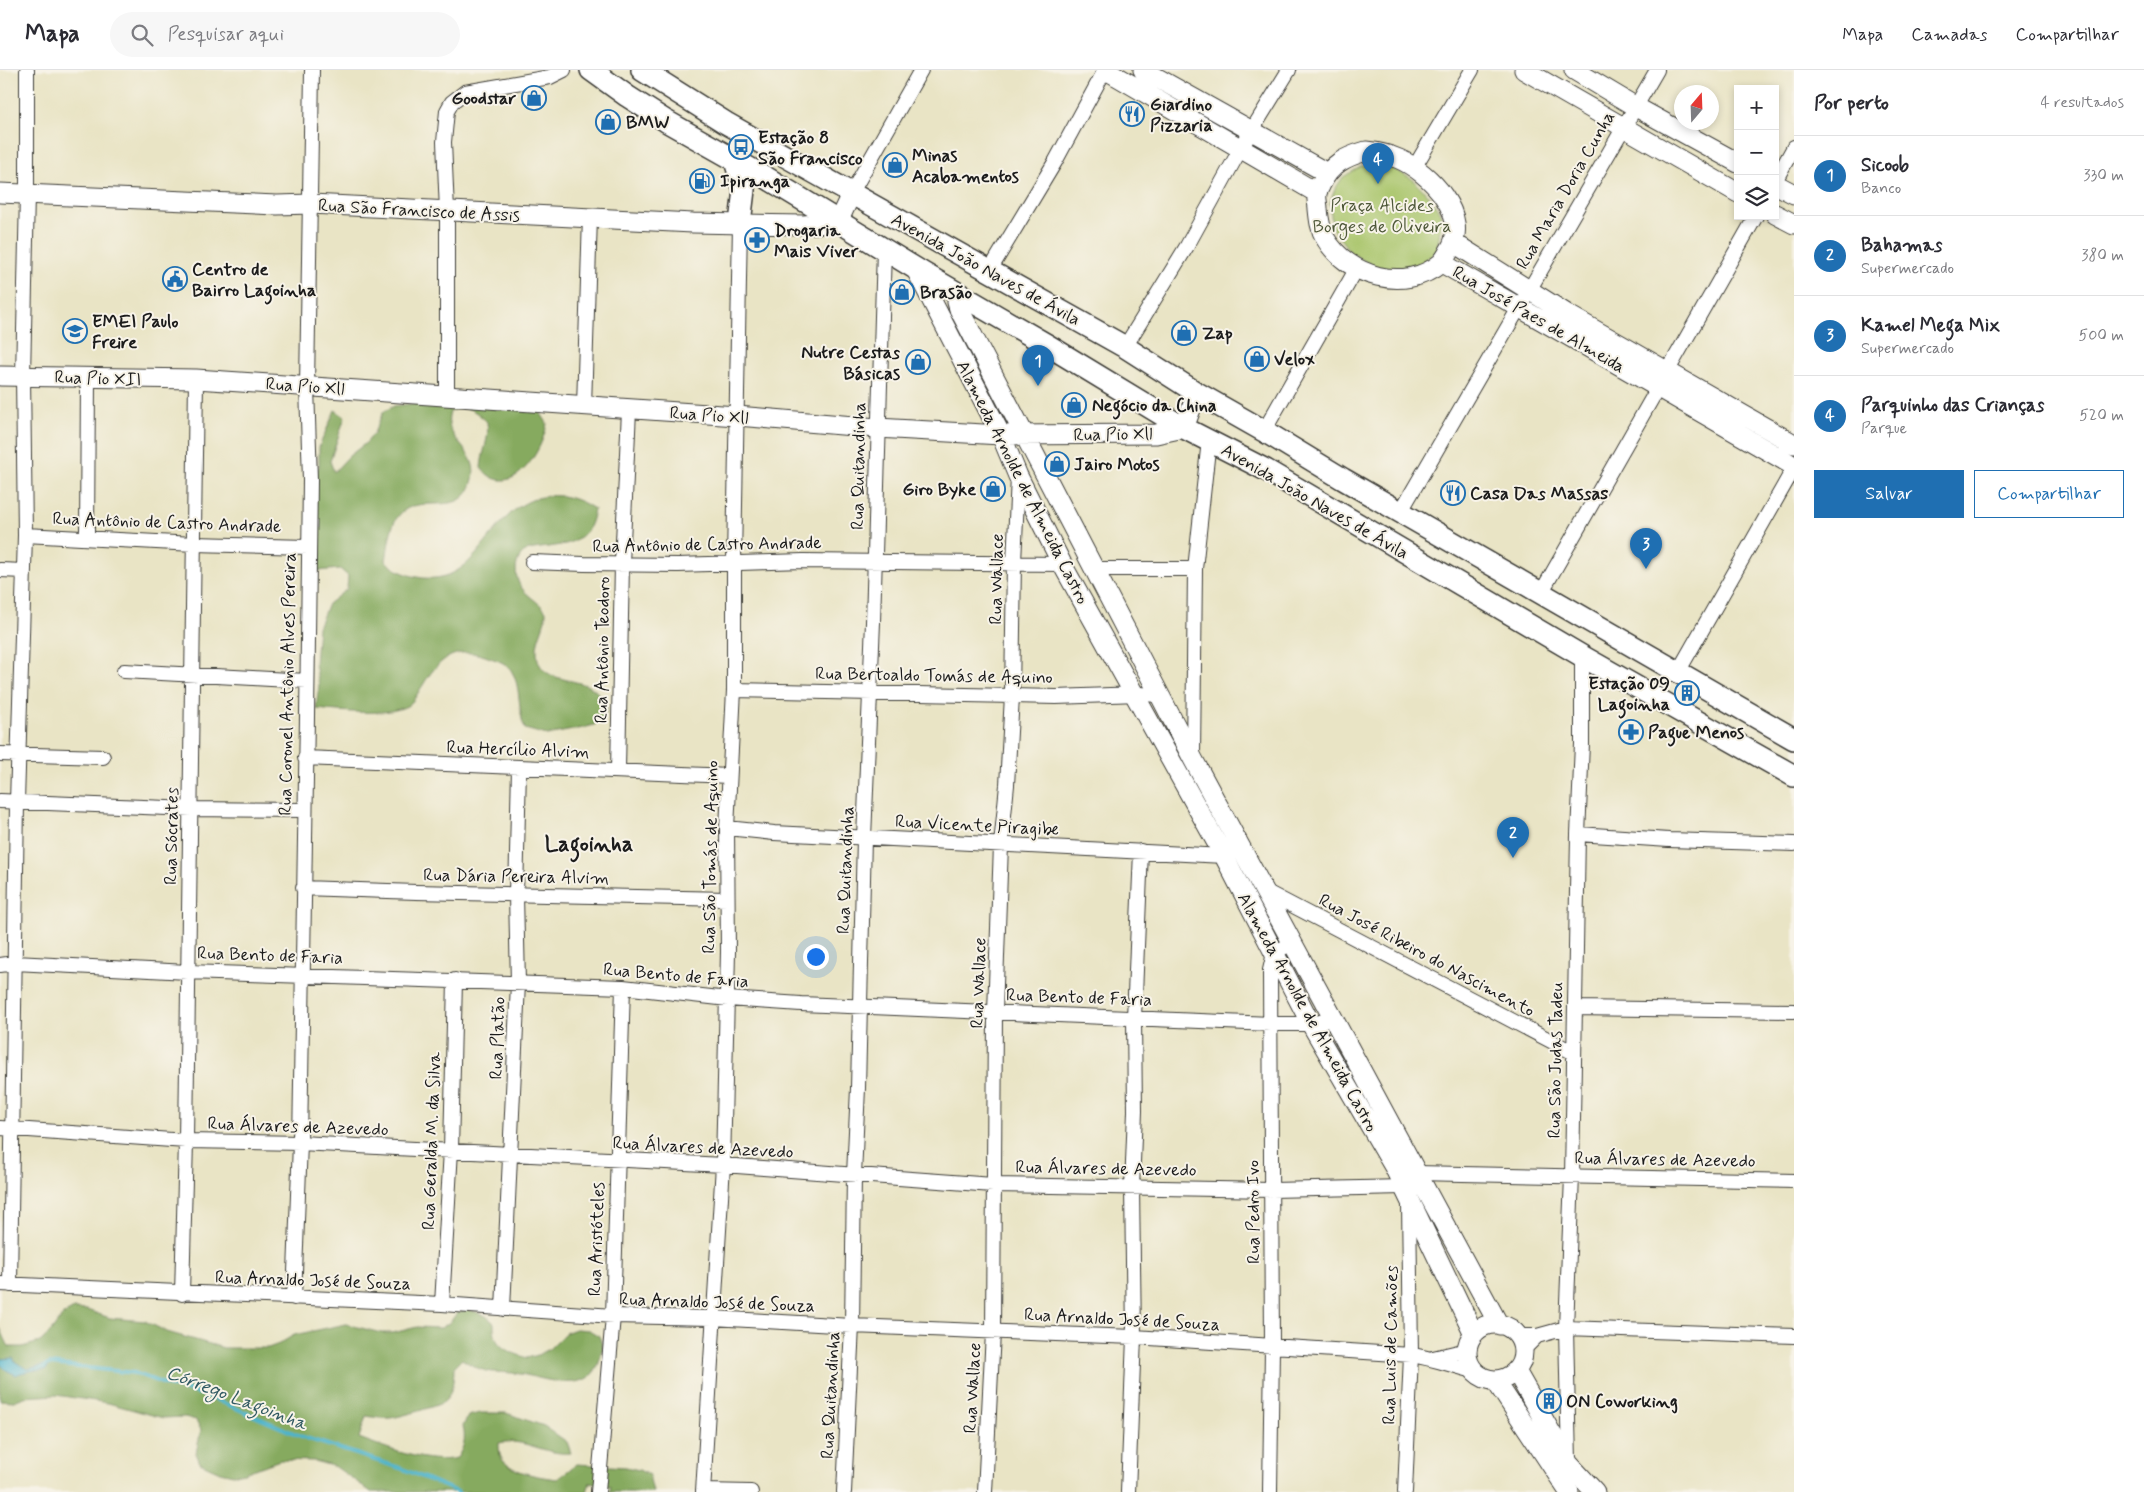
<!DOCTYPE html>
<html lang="pt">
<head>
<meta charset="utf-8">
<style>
  body { margin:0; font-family:Mynerve,sans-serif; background:#f7f7f7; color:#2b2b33 }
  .controls { position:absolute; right:15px; top:15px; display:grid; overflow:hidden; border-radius:0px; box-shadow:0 2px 8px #0003 }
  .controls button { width:45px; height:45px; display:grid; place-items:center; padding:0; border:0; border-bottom:1px solid #e1e1e2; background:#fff; color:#2b2b33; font:25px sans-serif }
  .compass { position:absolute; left:1674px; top:15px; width:45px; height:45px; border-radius:50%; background:#fff; box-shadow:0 2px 8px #0003; rotate:19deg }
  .you { position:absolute; left:815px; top:886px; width:18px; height:18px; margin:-12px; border:4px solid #fff; border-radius:50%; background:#1a73e8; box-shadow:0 0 0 8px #1a73e833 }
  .badge { display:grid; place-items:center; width:32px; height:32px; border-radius:50%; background:#1f6fb2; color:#fff; font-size:16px; font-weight:700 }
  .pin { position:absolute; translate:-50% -41px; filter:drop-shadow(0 1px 2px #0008) }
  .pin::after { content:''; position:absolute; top:26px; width:18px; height:15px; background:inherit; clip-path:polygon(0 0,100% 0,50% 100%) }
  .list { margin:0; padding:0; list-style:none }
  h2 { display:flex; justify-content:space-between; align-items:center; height:65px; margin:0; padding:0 20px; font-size:21px }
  h2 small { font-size:16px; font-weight:400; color:#7c7c81 }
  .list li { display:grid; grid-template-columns:32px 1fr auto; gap:15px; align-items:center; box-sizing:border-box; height:80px; padding:0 20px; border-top:1px solid #e1e1e2 }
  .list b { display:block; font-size:19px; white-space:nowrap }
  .list p { margin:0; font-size:16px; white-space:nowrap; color:#7c7c81 }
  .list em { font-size:16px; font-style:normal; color:#7c7c81 }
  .actions { display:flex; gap:10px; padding:15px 20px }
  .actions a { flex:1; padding:11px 0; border:1px solid #1f6fb2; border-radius:0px; text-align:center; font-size:18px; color:#1f6fb2 }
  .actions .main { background:#1f6fb2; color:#fff }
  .icon { flex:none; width:28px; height:28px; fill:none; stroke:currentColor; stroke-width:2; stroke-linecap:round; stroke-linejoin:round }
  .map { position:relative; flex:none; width:1794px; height:1422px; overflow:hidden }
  header { display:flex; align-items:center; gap:30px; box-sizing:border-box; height:70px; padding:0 25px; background:#fff; border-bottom:1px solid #e1e1e2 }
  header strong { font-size:24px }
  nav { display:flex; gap:28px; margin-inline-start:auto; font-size:18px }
  .search { width:350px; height:45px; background:#f7f7f7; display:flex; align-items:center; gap:12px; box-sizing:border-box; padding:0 18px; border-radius:28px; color:#7c7c81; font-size:19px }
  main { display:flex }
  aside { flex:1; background:#fff }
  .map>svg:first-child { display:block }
  .green { fill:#a9c56b; stroke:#627044 }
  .forest { fill:#86aa5f; stroke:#51633e }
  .water { fill:#4db4cb; stroke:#346874 }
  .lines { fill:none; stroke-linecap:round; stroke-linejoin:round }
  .stream { stroke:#4db4cb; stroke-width:4 }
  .street-casing { stroke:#3b3a35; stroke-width:16 }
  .secondary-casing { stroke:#3b3a35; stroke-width:21 }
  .primary-casing { stroke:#3b3a35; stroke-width:24 }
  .street { stroke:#fff; stroke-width:14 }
  .secondary { stroke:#fff; stroke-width:19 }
  .primary { stroke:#fff; stroke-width:21 }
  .labels { text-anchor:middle; stroke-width:4; stroke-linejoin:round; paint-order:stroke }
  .poi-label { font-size:18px; font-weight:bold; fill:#1c1c1c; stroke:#f7f3e8; text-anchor:start }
  .street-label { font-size:18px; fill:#1c1c1c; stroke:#f7f3e8 }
  .park-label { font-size:18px; fill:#4d5738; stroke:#f7f3e8 }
  .water-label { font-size:19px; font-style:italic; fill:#305962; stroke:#f7f3e8 }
  .district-label { font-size:22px; font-weight:bold; fill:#1c1c1c; stroke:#f7f3e8 }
</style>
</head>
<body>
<header>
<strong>Mapa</strong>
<div class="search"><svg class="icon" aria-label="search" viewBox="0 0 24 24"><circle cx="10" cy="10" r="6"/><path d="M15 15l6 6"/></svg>Pesquisar aqui</div>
<nav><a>Mapa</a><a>Camadas</a><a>Compartilhar</a></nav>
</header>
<main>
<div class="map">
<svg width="1794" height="1422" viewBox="0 0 1794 1422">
  <rect width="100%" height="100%" fill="#f7f3e8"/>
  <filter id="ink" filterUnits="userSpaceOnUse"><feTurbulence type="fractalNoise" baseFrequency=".02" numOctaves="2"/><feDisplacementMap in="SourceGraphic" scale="10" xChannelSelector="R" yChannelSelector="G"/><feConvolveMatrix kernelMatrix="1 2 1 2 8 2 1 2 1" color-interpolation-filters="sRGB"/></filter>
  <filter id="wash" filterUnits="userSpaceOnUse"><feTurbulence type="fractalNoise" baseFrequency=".0096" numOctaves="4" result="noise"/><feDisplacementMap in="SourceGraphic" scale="20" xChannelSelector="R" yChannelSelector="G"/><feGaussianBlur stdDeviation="1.12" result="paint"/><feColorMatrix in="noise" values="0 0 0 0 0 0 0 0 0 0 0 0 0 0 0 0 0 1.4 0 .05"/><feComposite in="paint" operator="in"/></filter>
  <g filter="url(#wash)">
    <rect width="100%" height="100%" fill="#e9e4c5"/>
    <path class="green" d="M1384 95C1416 108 1424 118 1442 146L1437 181 1412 199 1375 197 1351 183 1332 158 1330 132 1335 119 1343 107 1362 96Z"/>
    <path class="forest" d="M417 333 530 337 540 342 547 353C543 381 511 434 481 398 482 381 490 369 487 352 475 340 465 333 450 342 449 346 448 350 449 354 453 374 479 385 473 409 462 456 413 414 394 453 389 465 388 479 386 491 395 501 409 506 423 508 466 512 480 475 505 449 530 422 564 418 594 439 589 477 564 474 534 479 515 481 512 503 521 517 528 527 538 531 546 541 546 555 538 565 537 578 535 613 569 606 590 617 599 621 602 629 607 638L603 649 594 655 583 658 547 665 525 659C517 641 522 617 511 600 504 591 495 590 485 586 454 576 438 590 423 615 418 622 414 632 407 636 386 647 339 641 316 639L319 615 315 594 318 557 328 534 347 519 348 506 340 499 317 501 319 490 316 469 314 404 319 397V377L335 340 345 347 330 391 334 402 349 386 367 372 374 363 383 342 394 336Z
      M74 1239 87 1240 110 1248 145 1251 167 1262 224 1278H268L279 1274 294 1265 346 1254 381 1263H393L417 1257 441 1258 450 1252 457 1243 468 1239 486 1246 494 1253C493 1278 507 1281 527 1288L538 1285 549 1279 565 1263 576 1259 589 1260 599 1266 603 1277C601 1284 600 1293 596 1299 582 1324 540 1307 520 1304 494 1300 488 1307 462 1289L454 1297C454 1307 453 1322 445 1331 442 1335 396 1348 390 1348 382 1349 374 1347 366 1346L359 1368C386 1378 429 1395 457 1388 464 1377 466 1370 463 1356L468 1346 480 1343H506L544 1356 567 1372 571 1383C547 1386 523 1367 499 1373 499 1376 499 1381 500 1385 505 1402 541 1407 557 1409L577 1394 626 1397 639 1400 649 1405 653 1422H609L611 1417 590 1412 587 1422H371L336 1397 314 1391 280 1390 244 1403 233 1405 220 1402 200 1393 196 1383 201 1360 196 1350 185 1347 163 1348 108 1333 56 1325 24 1327 14 1331 0 1330V1258L9 1277H22L40 1272 49 1264 63 1245Z"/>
    <path class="water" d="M14 1288V1291L27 1299 50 1294 46 1300C37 1300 24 1301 16 1305L6 1300 0 1294V1289Z"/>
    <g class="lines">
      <path class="stream" d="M45 1296 50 1294 135 1303 164 1314 205 1325 303 1367 403 1399 458 1422"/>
    </g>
  </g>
  <g filter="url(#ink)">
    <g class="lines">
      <defs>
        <path id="street" d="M1414 98 1472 0
          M1775 111 1794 77
          M852 122 921 0
          M990 200 1055 92 1105 0
          M1125 277 1187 176 1241 78 1289 0
          M447 327V141L444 72 447 41 452 32 465 22 550 7 564 0
          M584 336 590 147
          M1264 361 1357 198
          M1401 441 1657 0
          M25 465 194 474 308 477
          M87 468 88 308
          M532 492 584 494 678 495 803 491 1062 494
          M1095 499H1195
          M0 500 24 501
          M1541 523 1756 146
          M124 601 307 611
          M1678 602 1794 398
          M734 620 1056 627 1138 624 1161 625
          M0 684 103 687
          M1193 686 1195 499 1209 370
          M305 688 729 706
          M618 701 622 494 629 340
          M0 731 191 739 304 740
          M727 758 774 763 1224 786
          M1578 764 1669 770 1794 774
          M303 818 416 822 727 829
          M1263 820 1574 983
          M0 895 15 893 188 902 623 917 728 929 801 934 1271 954H1311L1333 949
          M1575 938 1794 941
          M0 1058 186 1071 300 1073 723 1095 993 1115 1272 1120 1404 1117
          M1416 1103 1794 1111
          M0 1214 442 1234 613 1246 712 1248 852 1256 1134 1267 1411 1285C1433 1288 1453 1296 1475 1301
          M10 1215 17 732 25 465 23 306 27 124V0
          M182 1224 186 1071 196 309
          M294 1228 300 1073 307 647 310 410 307 317 312 0
          M442 1234 451 1080 455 910
          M503 1239 518 913 516 825 519 698
          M1517 1266H1537L1566 1258 1794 1266
          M1523 1280 1537 1266
          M1433 1288 1467 1280
          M1569 1393 1566 1258 1572 1106 1578 764 1582 674V586
          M703 1421 751 1422
          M598 1422 613 1246 623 917
          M703 1422 723 1095 728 882 727 758 734 620V491L740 153
          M844 1422 852 1256 854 1105 858 1018 864 768 873 552 884 179
          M985 1422 993 1262 995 942 1001 775 1007 715 1012 626 1014 492 1018 407
          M1128 1422 1134 1267 1132 1118 1135 1041 1134 948 1141 781
          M1270 1422 1272 1277 1270 900 1274 883 1292 873
          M1405 1422 1411 1285 1409 1133"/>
        <path id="secondary" d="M1106 0 1317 123
          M1143 0 1327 103
          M1524 0 1738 123
          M1574 0 1636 37 1738 93
          M1366 81C1377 82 1388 84 1399 89 1429 102 1472 146 1449 181 1447 185 1444 190 1441 193 1405 223 1348 207 1325 168 1320 159 1319 149 1318 139 1318 134 1316 129 1317 124 1317 121 1320 117 1321 114 1331 94 1345 87 1366 81Z
          M1775 114 1794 124
          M0 123 277 135 311 134 693 153 804 155 838 152 852 122
          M1775 144 1794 154
          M1454 173 1567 244 1794 374
          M1442 193 1794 396
          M915 198 1001 365 1018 406 1062 494 1224 786 1311 954 1394 1097 1474 1264
          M959 223 957 232 959 239 1193 689 1499 1255
          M0 306 196 309 737 346 877 358 1001 365 1156 364 1184 358 1197 323
          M1467 1282a28 28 0 1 1 56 0a28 28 0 1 1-56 0Z
          M1516 1301 1569 1394 1595 1422
          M1495 1310 1569 1422"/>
        <path id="primary" d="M591 0 627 26 666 51 767 108 923 203 1049 276 1184 358 1266 400 1582 586 1794 706
          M642 0 726 53 1125 277 1197 323 1264 361 1343 409 1794 669
          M735 91 744 120 740 153"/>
      </defs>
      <use href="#street" class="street-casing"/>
      <use href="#secondary" class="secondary-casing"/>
      <use href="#primary" class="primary-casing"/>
      <use href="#street" class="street"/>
      <use href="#secondary" class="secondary"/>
      <use href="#primary" class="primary"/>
    </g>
  </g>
  <defs>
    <symbol id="shop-ring" viewBox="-11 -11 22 22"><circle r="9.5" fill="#f7f3e8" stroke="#1f6fb2" stroke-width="1.5"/><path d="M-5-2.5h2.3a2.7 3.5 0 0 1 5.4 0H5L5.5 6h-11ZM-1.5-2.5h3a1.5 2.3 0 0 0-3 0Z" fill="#1f6fb2"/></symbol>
    <symbol id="restaurant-ring" viewBox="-11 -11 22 22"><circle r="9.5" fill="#f7f3e8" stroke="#1f6fb2" stroke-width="1.5"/><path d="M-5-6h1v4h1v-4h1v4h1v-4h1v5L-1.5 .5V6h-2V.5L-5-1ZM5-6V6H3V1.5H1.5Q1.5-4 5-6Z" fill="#1f6fb2"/></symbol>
    <symbol id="bus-ring" viewBox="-11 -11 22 22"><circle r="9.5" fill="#f7f3e8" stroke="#1f6fb2" stroke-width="1.5"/><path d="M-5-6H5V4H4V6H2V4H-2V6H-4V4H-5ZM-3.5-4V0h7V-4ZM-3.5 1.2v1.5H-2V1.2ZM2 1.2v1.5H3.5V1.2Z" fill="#1f6fb2"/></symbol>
    <symbol id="fuel-ring" viewBox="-11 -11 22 22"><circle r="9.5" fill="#f7f3e8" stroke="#1f6fb2" stroke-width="1.5"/><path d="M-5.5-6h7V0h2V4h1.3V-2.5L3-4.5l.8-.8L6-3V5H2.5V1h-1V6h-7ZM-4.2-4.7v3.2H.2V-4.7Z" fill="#1f6fb2"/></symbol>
    <symbol id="pharmacy-ring" viewBox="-11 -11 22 22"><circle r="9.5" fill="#f7f3e8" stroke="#1f6fb2" stroke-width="1.5"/><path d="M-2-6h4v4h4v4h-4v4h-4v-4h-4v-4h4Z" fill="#1f6fb2"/></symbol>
    <symbol id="civic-ring" viewBox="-11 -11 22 22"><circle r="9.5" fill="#f7f3e8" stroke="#1f6fb2" stroke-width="1.5"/><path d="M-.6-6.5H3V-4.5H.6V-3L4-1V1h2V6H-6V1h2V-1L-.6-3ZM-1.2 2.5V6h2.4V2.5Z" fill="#1f6fb2"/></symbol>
    <symbol id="school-ring" viewBox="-11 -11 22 22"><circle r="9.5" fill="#f7f3e8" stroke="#1f6fb2" stroke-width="1.5"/><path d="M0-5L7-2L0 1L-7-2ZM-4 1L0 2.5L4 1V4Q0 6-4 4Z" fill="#1f6fb2"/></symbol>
    <symbol id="building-ring" viewBox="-11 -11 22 22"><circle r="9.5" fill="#f7f3e8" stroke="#1f6fb2" stroke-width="1.5"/><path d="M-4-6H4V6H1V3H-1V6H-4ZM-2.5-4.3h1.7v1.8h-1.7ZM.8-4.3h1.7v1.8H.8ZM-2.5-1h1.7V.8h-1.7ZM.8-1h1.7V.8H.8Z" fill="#1f6fb2"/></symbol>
  </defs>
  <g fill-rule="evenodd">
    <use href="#shop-ring" x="520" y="14" width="28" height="28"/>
    <use href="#restaurant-ring" x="1118" y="30" width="28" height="28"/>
    <use href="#shop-ring" x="594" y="38" width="28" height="28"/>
    <use href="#bus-ring" x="727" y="63" width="28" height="28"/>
    <use href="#shop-ring" x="881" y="81" width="28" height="28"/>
    <use href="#fuel-ring" x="688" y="97" width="28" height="28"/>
    <use href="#pharmacy-ring" x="743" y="156" width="28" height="28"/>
    <use href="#civic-ring" x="161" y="195" width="28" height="28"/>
    <use href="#shop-ring" x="888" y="208" width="28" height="28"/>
    <use href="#school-ring" x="61" y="247" width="28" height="28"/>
    <use href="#shop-ring" x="1170" y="249" width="28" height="28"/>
    <use href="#shop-ring" x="1243" y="275" width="28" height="28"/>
    <use href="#shop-ring" x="904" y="278" width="28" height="28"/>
    <use href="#shop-ring" x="1060" y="321" width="28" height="28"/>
    <use href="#shop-ring" x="1043" y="380" width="28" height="28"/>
    <use href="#shop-ring" x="979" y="405" width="28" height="28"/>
    <use href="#restaurant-ring" x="1439" y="409" width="28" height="28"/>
    <use href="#building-ring" x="1673" y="609" width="28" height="28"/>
    <use href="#pharmacy-ring" x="1617" y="648" width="28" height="28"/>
    <use href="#building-ring" x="1535" y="1317" width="28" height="28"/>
  </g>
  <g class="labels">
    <g class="poi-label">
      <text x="516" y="34" text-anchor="end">Goodstar</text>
      <text x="1150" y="40">Giardino<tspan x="1150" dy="21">Pizzaria</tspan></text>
      <text x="626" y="58">BMW</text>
      <text x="758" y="73">Estação 8<tspan x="758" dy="21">São Francisco</tspan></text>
      <text x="912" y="91">Minas<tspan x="912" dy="21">Acabamentos</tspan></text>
      <text x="720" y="117">Ipiranga</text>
      <text x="774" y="166">Drogaria<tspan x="774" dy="21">Mais Viver</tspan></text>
      <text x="192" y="205">Centro de<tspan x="192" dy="21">Bairro Lagoinha</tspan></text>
      <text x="920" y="228">Brasão</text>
      <text x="92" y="257">EMEI Paulo<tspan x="92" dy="21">Freire</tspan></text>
      <text x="1202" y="269">Zap</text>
      <text x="900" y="288" text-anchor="end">Nutre Cestas<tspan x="900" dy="21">Básicas</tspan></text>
      <text x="1274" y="295">Velox</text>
      <text x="1092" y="341">Negócio da China</text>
      <text x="1074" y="400">Jairo Motos</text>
      <text x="976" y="425" text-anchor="end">Giro Byke</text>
      <text x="1470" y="429">Casa Das Massas</text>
      <text x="1670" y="619" text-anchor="end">Estação 09<tspan x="1670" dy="21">Lagoinha</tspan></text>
      <text x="1648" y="668">Pague Menos</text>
      <text x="1566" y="1337">ON Coworking</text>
    </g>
    <g class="street-label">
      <text transform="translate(1565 120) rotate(-60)" y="6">Rua Maria Doria Cunha</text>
      <text transform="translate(419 140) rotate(3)" y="6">Rua São Francisco de Assis</text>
      <text transform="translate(986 199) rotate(29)" y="6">Avenida João Naves de Ávila</text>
      <text transform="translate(1539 249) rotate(30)" y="6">Rua José Paes de Almeida</text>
      <text transform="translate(98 308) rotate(2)" y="6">Rua Pio XII</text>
      <text transform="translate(305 316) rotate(4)" y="6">Rua Pio Xll</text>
      <text transform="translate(709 345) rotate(4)" y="6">Rua Pio Xll</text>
      <text transform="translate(1113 364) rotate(-1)" y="6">Rua Pio Xll</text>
      <text transform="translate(858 396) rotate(-89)" y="6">Rua Quitandinha</text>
      <text transform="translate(1023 412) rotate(63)" y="6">Alameda Arnolde de Almeida Castro</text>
      <text transform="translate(1315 431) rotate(30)" y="6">Avenida João Naves de Ávila</text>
      <text transform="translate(167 452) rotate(2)" y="6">Rua Antônio de Castro Andrade</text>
      <text transform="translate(707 474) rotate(-1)" y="6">Rua Antônio de Castro Andrade</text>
      <text transform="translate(996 509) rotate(-89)" y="6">Rua Wallace</text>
      <text transform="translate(602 580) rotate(-89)" y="6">Rua Antônio Teodoro</text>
      <text transform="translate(934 605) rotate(1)" y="6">Rua Bertoaldo Tomás de Aquino</text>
      <text transform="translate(287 614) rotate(-89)" y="6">Rua Coronel Antônio Alves Pereira</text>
      <text transform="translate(518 679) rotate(2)" y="6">Rua Hercílio Alvim</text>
      <text transform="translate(977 755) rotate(3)" y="6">Rua Vicente Piragibe</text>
      <text transform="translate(171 766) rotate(-89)" y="6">Rua Sócrates</text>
      <text transform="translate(710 787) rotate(-89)" y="6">Rua São Tomás de Aquino</text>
      <text transform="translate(845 800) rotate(-88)" y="6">Rua Quitandinha</text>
      <text transform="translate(516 806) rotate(1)" y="6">Rua Dária Pereira Alvim</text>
      <text transform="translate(270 885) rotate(2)" y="6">Rua Bento de Faria</text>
      <text transform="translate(1427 885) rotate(28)" y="6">Rua José Ribeiro do Nascimento</text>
      <text transform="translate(676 905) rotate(5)" y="6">Rua Bento de Faria</text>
      <text transform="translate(978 913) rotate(-88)" y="6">Rua Wallace</text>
      <text transform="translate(1079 927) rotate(2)" y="6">Rua Bento de Faria</text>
      <text transform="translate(1308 942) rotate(61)" y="6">Alameda Arnolde de Almeida Castro</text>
      <text transform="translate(497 968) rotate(-88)" y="6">Rua Platão</text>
      <text transform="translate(1555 990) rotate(-89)" y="6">Rua São Judas Tadeu</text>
      <text transform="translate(298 1056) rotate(2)" y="6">Rua Álvares de Azevedo</text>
      <text transform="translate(431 1071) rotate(-88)" y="6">Rua Geralda M. da Silva</text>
      <text transform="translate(703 1077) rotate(3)" y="6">Rua Álvares de Azevedo</text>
      <text transform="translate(1665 1089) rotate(1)" y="6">Rua Álvares de Azevedo</text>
      <text transform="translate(1106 1098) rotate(1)" y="6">Rua Álvares de Azevedo</text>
      <text transform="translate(1253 1142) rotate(-90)" y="6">Rua Pedro Ivo</text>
      <text transform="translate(596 1169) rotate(-88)" y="6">Rua Aristóteles</text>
      <text transform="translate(313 1210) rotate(2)" y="6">Rua Arnaldo José de Souza</text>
      <text transform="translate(717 1232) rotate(2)" y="6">Rua Arnaldo José de Souza</text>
      <text transform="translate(1122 1249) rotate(3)" y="6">Rua Arnaldo José de Souza</text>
      <text transform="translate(1390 1275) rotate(-89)" y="6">Rua Luis de Camões</text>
      <text transform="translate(972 1318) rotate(-87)" y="6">Rua Wallace</text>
      <text transform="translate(830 1325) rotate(-87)" y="6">Rua Quitandinha</text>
    </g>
    <g class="park-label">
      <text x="1382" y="141">Praça Alcides<tspan x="1382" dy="21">Borges de Oliveira</tspan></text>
    </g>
    <g class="water-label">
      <text transform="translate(237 1327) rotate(21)" y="7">Córrego Lagoinha</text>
    </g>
    <g class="district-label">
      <text x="589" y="781">Lagoinha</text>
    </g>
  </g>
</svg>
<div class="controls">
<button>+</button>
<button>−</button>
<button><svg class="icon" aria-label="layers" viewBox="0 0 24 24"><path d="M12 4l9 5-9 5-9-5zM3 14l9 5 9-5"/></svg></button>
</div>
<svg class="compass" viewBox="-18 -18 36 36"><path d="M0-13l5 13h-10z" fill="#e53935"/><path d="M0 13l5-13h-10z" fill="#7c7c81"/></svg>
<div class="you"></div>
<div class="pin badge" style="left:1038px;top:316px">1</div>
<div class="pin badge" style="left:1513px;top:788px">2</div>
<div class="pin badge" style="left:1646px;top:499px">3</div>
<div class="pin badge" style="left:1378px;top:114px">4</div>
</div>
<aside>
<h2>Por perto<small>4 resultados</small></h2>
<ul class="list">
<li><span class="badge">1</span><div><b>Sicoob</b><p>Banco</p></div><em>330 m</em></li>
<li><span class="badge">2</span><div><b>Bahamas</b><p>Supermercado</p></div><em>380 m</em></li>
<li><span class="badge">3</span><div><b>Kamel Mega Mix</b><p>Supermercado</p></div><em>500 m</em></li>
<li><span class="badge">4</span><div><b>Parquinho das Crianças</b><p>Parque</p></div><em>520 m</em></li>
</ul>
<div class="actions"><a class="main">Salvar</a><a>Compartilhar</a></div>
</aside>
</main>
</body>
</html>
